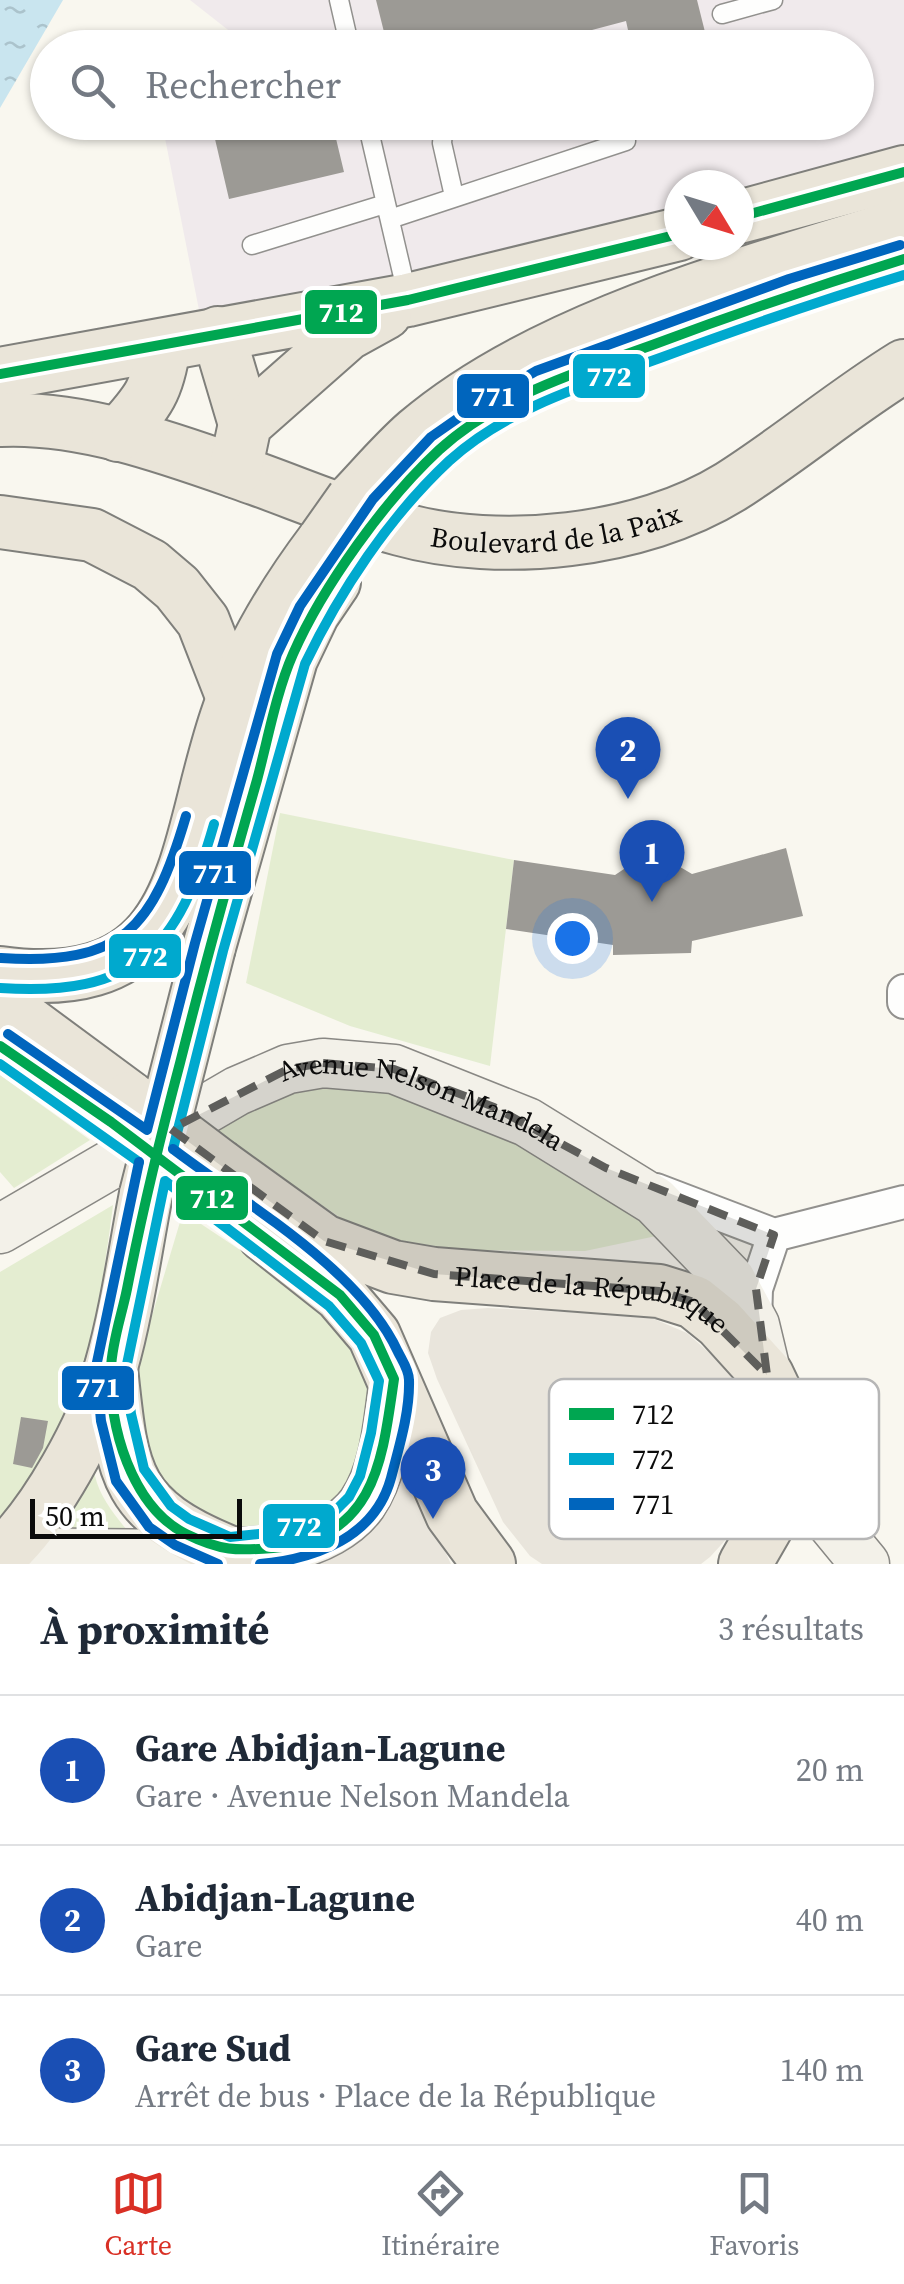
<!DOCTYPE html>
<html lang="fr">
<head>
<meta charset="utf-8">
<style>
  body { margin:0; font-family:"Source Serif 4",serif; background:#f2f2f3; color:#1f2937 }
  .compass { position:absolute; left:664px; top:170px; width:90px; height:90px; border-radius:50%; background:#fff; box-shadow:0 2px 8px #0004; rotate:128deg }
  .scale { position:absolute; left:30px; bottom:25px; width:212px; box-sizing:border-box; padding-left:10px; border:5px solid #0b0b0b; border-top:0; font-size:28px; line-height:35px; white-space:nowrap; color:#0b0b0b; -webkit-text-stroke:8px #fff; paint-order:stroke }
  .you { position:absolute; left:572px; top:938px; width:35px; height:35px; margin:-25px; border:8px solid #fff; border-radius:50%; background:#1a73e8; box-shadow:0 0 0 15px #1a73e833 }
  .badge { display:grid; place-items:center; width:65px; height:65px; border-radius:50%; background:#d93025; color:#fff; font-size:32px; font-weight:700 }
  .pin { position:absolute; translate:-50% -82px; filter:drop-shadow(0 2px 5px #0008) }
  .pin::after { content:''; position:absolute; top:52px; width:35px; height:30px; background:inherit; clip-path:polygon(0 0,100% 0,50% 100%) }
  .list { margin:0; padding:0; list-style:none }
  h2 { display:flex; justify-content:space-between; align-items:center; height:130px; margin:0; padding:0 40px; font-size:42px }
  h2 small { font-size:32px; font-weight:400; color:#747a83 }
  .list li { display:grid; grid-template-columns:65px 1fr auto; gap:30px; align-items:center; box-sizing:border-box; height:150px; padding:0 40px; border-top:2px solid #e0e1e3 }
  .list b { display:block; font-size:38px; white-space:nowrap }
  .list p { margin:0; font-size:32px; white-space:nowrap; color:#747a83 }
  .list em { font-size:32px; font-style:normal; color:#747a83 }
  .icon { flex:none; width:55px; height:55px; fill:none; stroke:currentColor; stroke-width:2; stroke-linecap:round; stroke-linejoin:round }
  .map { position:relative; flex:none; width:904px; height:1564px; overflow:hidden }
  .search { position:absolute; background:#fff; box-shadow:0 2px 8px #0004; left:30px; right:30px; top:30px; height:110px; display:flex; align-items:center; gap:25px; box-sizing:border-box; padding:0 35px; border-radius:55px; color:#747a83; font-size:38px }
  .sheet { height:580px; background:#fff }
  nav { display:flex; justify-content:space-around; align-items:center; box-sizing:border-box; height:140px; border-top:2px solid #e0e1e3; background:#fff; font-size:28px; color:#747a83 }
  nav a { display:grid; justify-items:center; gap:5px }
  nav .on { color:#d93025 }
  .map>svg:first-child { display:block }
  .industrial { fill:#f0eaec }
  .grass { fill:#e4edd1 }
  .plaza { fill:#e9e5dc }
  .water { fill:url(#water-ripples) }
  .building { fill:#9c9a95 }
  .lines { fill:none; stroke-linecap:round; stroke-linejoin:round }
  .lane-casing { stroke:#92918e; stroke-width:21 }
  .street-casing { stroke:#92918e; stroke-width:36 }
  .secondary-casing { stroke:#898884; stroke-width:51 }
  .primary-casing { stroke:#7f7f7b; stroke-width:56 }
  .lane { stroke:#fefefd; stroke-width:18 }
  .street { stroke:#fefefd; stroke-width:32 }
  .secondary { stroke:#f3f1e9; stroke-width:48 }
  .primary { stroke:#eae5d9; stroke-width:52 }
  .primary-bridge-casing { stroke:#7f7f7b; stroke-width:56; stroke-linecap:butt }
  .primary-bridge { stroke:#eae5d9; stroke-width:52 }
  .bus-1-casing { stroke:#fff; stroke-width:18 }
  .bus-2-casing { stroke:#fff; stroke-width:18 }
  .bus-3-casing { stroke:#fff; stroke-width:18 }
  .bus-1 { stroke:#00a651; stroke-width:10 }
  .bus-2 { stroke:#00a9ce; stroke-width:10 }
  .bus-3 { stroke:#0065bd; stroke-width:10 }
  .marked { fill:#5e5e5b; fill-opacity:0.2; stroke:#5e5e5b; stroke-width:8; stroke-dasharray:20 12; stroke-linejoin:round }
  .labels { text-anchor:middle; stroke-width:10; stroke-linejoin:round; paint-order:stroke }
  .street-label { font-size:28px; fill:#0b0b0b; stroke:#fff }
  .key { fill:#fff; stroke:#b6b6b6; stroke-width:2.5 }
  .key-label { font-size:28px; fill:#0b0b0b }
  .line-badge { stroke:#fff; stroke-width:4 }
  .badge-label { font-size:28px; text-anchor:middle; font-weight:bold; fill:#fff }
</style>
</head>
<body>
<div class="map">
<svg width="904" height="1564" viewBox="0 0 904 1564">
  <defs>
    <pattern id="water-ripples" width="26" height="14" patternUnits="userSpaceOnUse" patternTransform="scale(2.5)"><rect width="26" height="14" fill="#c9e5ef"/><path d="M2 4q2-2 4 0t4 0M15 11q2-2 4 0t4 0" fill="none" stroke="#abc3cc"/></pattern>
  </defs>
  <rect width="100%" height="100%" fill="#f9f7ef"/>
  <path class="industrial" d="M190 0H904V148L739 192V185H679V208L201 320 162 123 856 122V48L180 47 232 33Z"/>
  <path class="grass" d="M280 813 514 860 490 1066 350 1026 246 983Z
    M0 1075 90 1140 14 1188 0 1172Z
    M300 1081 425 1091 613 1195 661 1235 585 1251 460 1250 385 1238 345 1221 207 1125Z
    M113 1205C104 1283 78 1400 95 1476 100 1498 117 1518 131 1535L0 1531V1272Z
    M183 1212 326 1307 364 1367 371 1409 352 1488C337 1499 319 1517 301 1524 243 1547 204 1514 156 1487L131 1386Z"/>
  <path class="plaza" d="M488 1308 647 1316 687 1333 723 1365 747 1400 756 1435 754 1471 745 1507 731 1534 710 1557 701 1564H542L530 1556 503 1522 437 1379 428 1353 431 1332 440 1318 461 1310Z
    M402 1459 451 1564H310Z"/>
  <path class="water" d="M0 0H63L0 108Z"/>
  <path class="building" d="M376 0H697L708 44 694 48H632L626 21 524 48H388Z
    M211 122H332L344 172 229 199Z
    M786 848 803 916 692 941 691 953 613 955V945L506 929 514 860 615 875 630 865 650 861H670L692 874Z
    M21 1417 48 1421 43 1448 32 1468 13 1464Z"/>
  <g class="lines">
    <defs>
      <path id="lane" d="M339 0 350 48
        M722 14 773 0
        M367 122 407 294
        M454 196 442 143 443 132 474 122
        M390 219 626 141
        M252 245 385 204"/>
      <path id="street" d="M904 991V1002
        M656 1190 774 1235 904 1202
        M755 1323 756 1289 774 1235"/>
      <g id="secondary">
        <path id="s1" d="M0 1229 237 1091 288 1069 323 1063 394 1069 527 1122 655 1201 731 1280 755 1325 767 1375"/>
        <path d="M787 1417 828 1519 865 1564"/>
        <path d="M0 1551C61 1553 123 1554 184 1553 219 1552 257 1554 291 1546 317 1540 346 1526 362 1504 386 1469 388 1420 394 1379"/>
      </g>
      <g id="primary">
        <path d="M739 217 904 172"/>
        <path d="M218 333 245 424"/>
        <path d="M0 374 408 300 679 234"/>
        <path id="s2" d="M0 420C86 416 177 451 257 479 304 496 351 516 400 529 500 557 641 542 730 487 790 449 844 403 904 366"/>
        <path d="M118 435C148 402 158 390 164 345"/>
        <path d="M235 471 245 424 347 334 385 313"/>
        <path d="M353 499C374 477 394 453 417 433 544 325 746 274 904 224"/>
        <path d="M0 522 92 535 150 565 177 588 203 621 233 698"/>
        <path d="M209 947 291 659 313 613 334 582"/>
        <path d="M0 973C196 1000 181 847 228 713 249 650 284 593 324 540"/>
        <path d="M0 1002 130 1098"/>
        <path id="s3" d="M220 1166 324 1241 393 1267 434 1274 659 1291 694 1302 720 1323 767 1375 787 1417 779 1496 768 1524 745 1564"/>
        <path d="M264 1235 340 1295 374 1335 452 1514 489 1564"/>
        <path d="M111 1368C122 1473 123 1509 228 1552"/>
        <path d="M0 1556C46 1515 94 1426 111 1367 127 1311 135 1251 146 1194"/>
      </g>
    </defs>
    <use href="#lane" class="lane-casing"/>
    <use href="#street" class="street-casing"/>
    <use href="#secondary" class="secondary-casing"/>
    <use href="#primary" class="primary-casing"/>
    <use href="#lane" class="lane"/>
    <use href="#street" class="street"/>
    <use href="#secondary" class="secondary"/>
    <use href="#primary" class="primary"/>
    <defs>
      <path id="primary-bridge" d="M324 540 353 499
        M130 1098 220 1166
        M146 1194 209 947"/>
    </defs>
    <use href="#primary-bridge" class="primary-bridge-casing"/>
    <use href="#primary-bridge" class="primary-bridge"/>
    <defs>
      <path id="bus-1" d="M739 217 904 172
        M0 374 408 300 679 234
        M0 1046 111 1122 340 1295 374 1335 394 1379
        M394 1379C382 1463 375 1538 273 1548 236 1551 221 1551 186 1534 132 1507 108 1426 111 1368 112 1342 122 1314 127 1289 142 1213 160 1138 180 1063 204 968 230 874 257 780 268 739 276 693 293 654 323 586 385 500 439 450 499 395 581 371 655 344 738 313 820 285 904 259"/>
      <path id="bus-2" d="M0 988C136 997 178 950 214 824
        M0 1064 139 1162
        M173 1149 223 951 305 664C340 591 389 517 449 461 507 408 588 384 660 358 741 328 822 300 904 275
        M165 1181 329 1306 361 1343 379 1381 371 1433 360 1476 349 1497 334 1512 287 1531 230 1537 189 1519 171 1506 144 1469 131 1414 126 1369Z"/>
      <path id="bus-3" d="M1 958C123 966 153 928 186 816
        M8 1034 147 1130 195 943 277 654 300 606 373 499 431 437 474 407 536 371 789 279 900 245
        M173 1149C245 1204 360 1269 398 1352 402 1360 409 1370 409 1380 410 1412 399 1447 391 1478 375 1537 316 1559 260 1564
        M139 1162 96 1367 101 1421 116 1481 149 1527 175 1545 218 1564"/>
    </defs>
    <use href="#bus-1" class="bus-1-casing"/>
    <use href="#bus-2" class="bus-2-casing"/>
    <use href="#bus-3" class="bus-3-casing"/>
    <use href="#bus-1" class="bus-1"/>
    <use href="#bus-2" class="bus-2"/>
    <use href="#bus-3" class="bus-3"/>
  </g>
  <path class="marked" d="M323 1063 394 1069 494 1107 606 1168 774 1235 756 1289 767 1375 694 1302 659 1291 434 1274 324 1241 171 1129 288 1069Z"/>
  <g class="labels">
    <g class="street-label">
      <text dy="10" stroke="none"><textPath href="#s2" startOffset="575">Boulevard de la Paix</textPath></text>
      <text dy="10" stroke="none"><textPath href="#s1" startOffset="470">Avenue Nelson Mandela</textPath></text>
      <text dy="10" stroke="none"><textPath href="#s3" startOffset="405">Place de la République</textPath></text>
    </g>
  </g>
  <rect x="549" y="1379" width="330" height="160" rx="15" class="key"/>
  <rect x="569" y="1408" width="45" height="12" fill="#00a651"/>
  <rect x="569" y="1453" width="45" height="12" fill="#00a9ce"/>
  <rect x="569" y="1498" width="45" height="12" fill="#0065bd"/>
  <g class="key-label">
    <text x="632" y="1424">712</text>
    <text x="632" y="1469">772</text>
    <text x="632" y="1514">771</text>
  </g>
  <g class="line-badge">
    <rect x="303" y="288" width="76" height="48" rx="10" fill="#00a651"/>
    <rect x="571" y="352" width="76" height="48" rx="10" fill="#00a9ce"/>
    <rect x="455" y="372" width="76" height="48" rx="10" fill="#0065bd"/>
    <rect x="177" y="849" width="76" height="48" rx="10" fill="#0065bd"/>
    <rect x="107" y="932" width="76" height="48" rx="10" fill="#00a9ce"/>
    <rect x="174" y="1174" width="76" height="48" rx="10" fill="#00a651"/>
    <rect x="60" y="1364" width="76" height="48" rx="10" fill="#0065bd"/>
    <rect x="261" y="1502" width="76" height="48" rx="10" fill="#00a9ce"/>
  </g>
  <g class="badge-label">
    <text x="341" y="322">712</text>
    <text x="609" y="386">772</text>
    <text x="493" y="406">771</text>
    <text x="215" y="883">771</text>
    <text x="145" y="966">772</text>
    <text x="212" y="1208">712</text>
    <text x="98" y="1397">771</text>
    <text x="299" y="1536">772</text>
  </g>
</svg>
<svg class="compass" viewBox="-18 -18 36 36"><path d="M0-13l5 13h-10z" fill="#e53935"/><path d="M0 13l5-13h-10z" fill="#747a83"/></svg>
<div class="scale">50 m</div>
<div class="you"></div>
<div class="pin badge" style="left:652px;top:902px;background:#1a4fb4">1</div>
<div class="pin badge" style="left:628px;top:799px;background:#1a4fb4">2</div>
<div class="pin badge" style="left:433px;top:1519px;background:#1a4fb4">3</div>
<div class="search"><svg class="icon" aria-label="search" viewBox="0 0 24 24"><circle cx="10" cy="10" r="6"/><path d="M15 15l6 6"/></svg>Rechercher</div>
</div>
<section class="sheet">
<h2>À proximité<small>3 résultats</small></h2>
<ul class="list">
<li><span class="badge" style="background:#1a4fb4">1</span><div><b>Gare Abidjan-Lagune</b><p>Gare · Avenue Nelson Mandela</p></div><em>20 m</em></li>
<li><span class="badge" style="background:#1a4fb4">2</span><div><b>Abidjan-Lagune</b><p>Gare</p></div><em>40 m</em></li>
<li><span class="badge" style="background:#1a4fb4">3</span><div><b>Gare Sud</b><p>Arrêt de bus · Place de la République</p></div><em>140 m</em></li>
</ul>
</section>
<nav>
<a class="on"><svg class="icon" aria-label="map" viewBox="0 0 24 24"><path d="M3 6l6-2 6 2 6-2v14l-6 2-6-2-6 2zM9 4v14M15 6v14"/></svg>Carte</a>
<a><svg class="icon" aria-label="directions" viewBox="0 0 24 24"><path d="M12 3l9 9-9 9-9-9zM9 14v-3h6M13 9l2 2-2 2"/></svg>Itinéraire</a>
<a><svg class="icon" aria-label="saved" viewBox="0 0 24 24"><path d="M7 4h10v16l-5-4-5 4z"/></svg>Favoris</a>
</nav>
</body>
</html>
